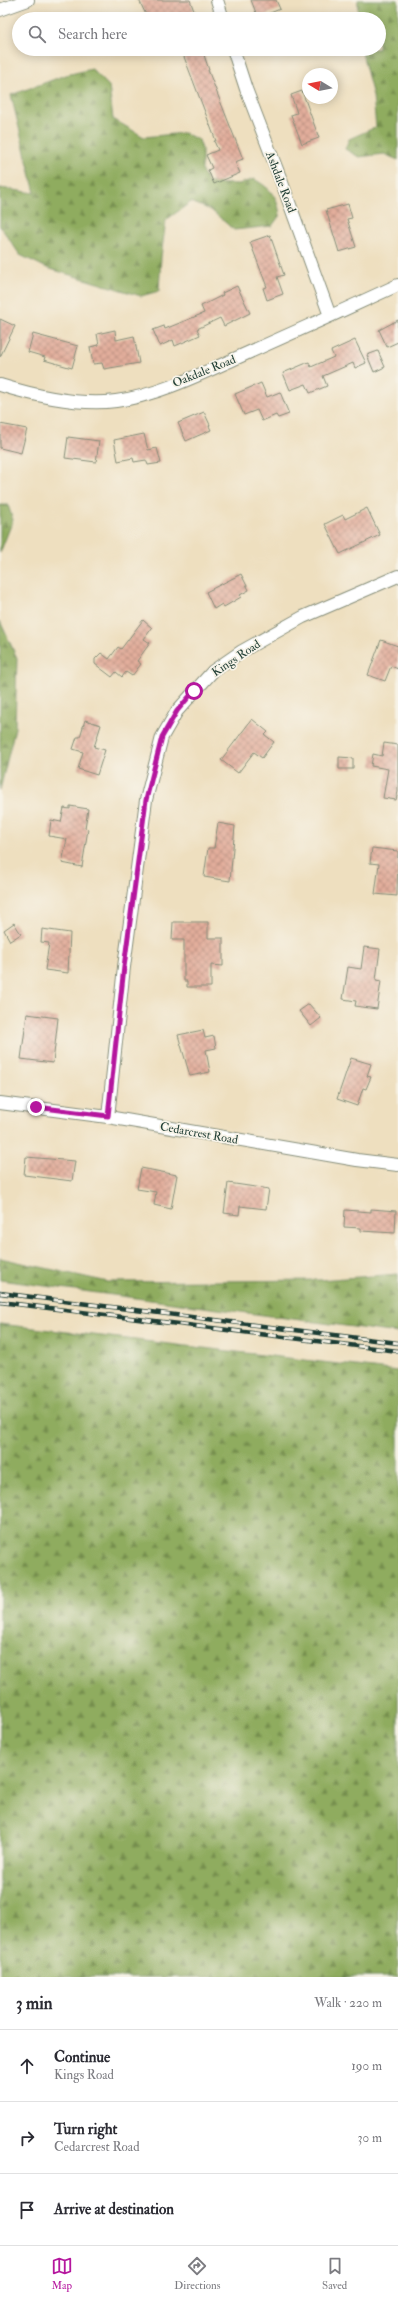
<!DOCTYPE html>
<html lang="en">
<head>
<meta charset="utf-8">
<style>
  body { margin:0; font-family:"IM FELL Double Pica",serif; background:#f7f7f7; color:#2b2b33 }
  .compass { position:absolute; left:302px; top:68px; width:36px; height:36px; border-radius:50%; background:#fff; box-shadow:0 2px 10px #0003; rotate:280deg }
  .stop { position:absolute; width:12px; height:12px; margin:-9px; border:3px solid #b5179e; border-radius:50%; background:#fff }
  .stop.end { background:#b5179e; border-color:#fff; box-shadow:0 1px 4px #0008 }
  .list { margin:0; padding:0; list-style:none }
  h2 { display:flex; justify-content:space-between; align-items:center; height:52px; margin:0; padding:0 16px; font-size:17px }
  h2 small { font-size:13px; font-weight:400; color:#7c7c81 }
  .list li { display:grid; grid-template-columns:26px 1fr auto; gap:12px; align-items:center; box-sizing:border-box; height:72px; padding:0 16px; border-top:1px solid #e1e1e2 }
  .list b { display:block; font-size:15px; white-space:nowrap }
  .list p { margin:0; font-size:13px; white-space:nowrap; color:#7c7c81 }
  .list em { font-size:13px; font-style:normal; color:#7c7c81 }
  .icon { flex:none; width:22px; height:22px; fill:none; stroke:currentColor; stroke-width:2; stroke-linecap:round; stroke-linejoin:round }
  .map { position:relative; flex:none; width:398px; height:1977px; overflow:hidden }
  .search { position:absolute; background:#fff; box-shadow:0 2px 10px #0003; left:12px; right:12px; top:12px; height:44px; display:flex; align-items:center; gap:10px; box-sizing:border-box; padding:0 14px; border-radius:22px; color:#7c7c81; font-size:15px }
  .sheet { height:268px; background:#fff }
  nav { display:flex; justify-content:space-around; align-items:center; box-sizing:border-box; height:56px; border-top:1px solid #e1e1e2; background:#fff; font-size:11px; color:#7c7c81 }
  nav a { display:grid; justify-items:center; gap:2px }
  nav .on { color:#b5179e }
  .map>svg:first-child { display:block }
  .forest { fill:url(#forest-firs); stroke:#577449 }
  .building { fill:url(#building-cross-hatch) }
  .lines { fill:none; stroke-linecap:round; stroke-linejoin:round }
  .minor-casing { stroke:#868e7a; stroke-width:14 }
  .minor { stroke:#fff; stroke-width:12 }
  .rail-casing { stroke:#1f3d34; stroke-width:4.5 }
  .rail { stroke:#f7f3e8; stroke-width:3; stroke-dasharray:9; stroke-linecap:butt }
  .route { stroke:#b5179e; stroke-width:5 }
  .labels { text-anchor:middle; stroke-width:3.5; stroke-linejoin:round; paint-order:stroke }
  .street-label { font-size:12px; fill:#1f3d34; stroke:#f7f3e8 }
</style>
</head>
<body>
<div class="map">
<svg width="398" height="1977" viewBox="0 0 398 1977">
  <defs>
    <pattern id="forest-firs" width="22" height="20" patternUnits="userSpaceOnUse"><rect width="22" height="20" fill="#8fac5e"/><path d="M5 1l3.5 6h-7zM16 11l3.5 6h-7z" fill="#748d4e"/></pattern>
    <pattern id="building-cross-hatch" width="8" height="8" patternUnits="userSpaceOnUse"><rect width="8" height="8" fill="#e2ad9b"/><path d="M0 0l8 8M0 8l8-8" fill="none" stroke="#b78e7f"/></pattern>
  </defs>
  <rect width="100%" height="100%" fill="#f7f3e8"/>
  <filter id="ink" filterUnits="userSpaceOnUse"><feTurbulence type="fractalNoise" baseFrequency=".025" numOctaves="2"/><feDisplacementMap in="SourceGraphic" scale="8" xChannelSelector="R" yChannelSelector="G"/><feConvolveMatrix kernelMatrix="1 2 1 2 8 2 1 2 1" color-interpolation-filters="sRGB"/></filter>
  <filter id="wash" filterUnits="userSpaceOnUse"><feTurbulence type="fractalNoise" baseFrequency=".012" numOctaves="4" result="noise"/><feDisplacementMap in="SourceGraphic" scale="16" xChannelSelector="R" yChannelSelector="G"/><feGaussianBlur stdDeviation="0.9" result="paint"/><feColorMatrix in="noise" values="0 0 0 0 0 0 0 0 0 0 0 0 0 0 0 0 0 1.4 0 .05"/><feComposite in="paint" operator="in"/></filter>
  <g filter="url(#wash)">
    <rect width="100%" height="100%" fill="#eedfbf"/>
    <path class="forest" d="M358 0H398V160L384 154 359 157 345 149 349 139 376 127 373 96 361 49H379V19H357Z
      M92 69 109 86 113 119 144 137 184 133 199 140 202 149V171L209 183 239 184 254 179C271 189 277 195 280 215L272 226 234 230 211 210 191 202 166 220 161 257 159 291 141 296 47 268 20 255 0 226V188L35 193 11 95 66 75Z
      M0 505H8L13 520 0 553Z
      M0 621 17 658 15 728 0 790Z
      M0 1258 108 1282 319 1280 398 1274V1333L0 1280Z
      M0 1324 398 1371V1977H0Z"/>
    <g id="blocks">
      <path class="building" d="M139 0H190L194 11 177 19H148Z
        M251 0H276L280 9 258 18Z
        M181 49H202L209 70H208L243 159 235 162 240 173 214 184 208 170 212 168 206 155 218 150 214 141H216Z
        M302 91 319 138 302 144 291 115 297 113 291 95Z
        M348 204 352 218 347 219 356 247 339 252 326 210Z
        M270 235 284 275 277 277 283 294 267 300 263 288 267 287 250 242Z
        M237 286 250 313 224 326 220 318 197 329 200 335 175 346 173 340 160 346 153 330 164 326 165 329 204 313 201 306 223 295 222 293Z
        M0 319 15 326 0 357Z
        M398 320V342L387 347 379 330Z
        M115 330 116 340 134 336 139 363 104 369 102 363 93 364 90 347 99 345 97 334Z
        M33 334 78 346 72 368 44 360 45 357 28 352Z
        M355 340 366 363 355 368 353 363 323 376 327 386 310 393 306 384 290 390 283 373 309 362 311 367 334 357 331 351Z
        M378 351 385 367 374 372 367 355Z
        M261 383 267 397 280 392 289 414 278 418 276 415 262 421 257 410 244 415 235 394Z
        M204 412 210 425 209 426 211 430 186 441 178 423Z
        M0 424 27 429 21 453 0 448Z
        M144 434 148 450 157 448 161 463 148 465 146 460 134 462 133 458 118 461 114 440Z
        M68 437 99 441 96 462 65 458Z
        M367 508 380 535 340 554 325 524 343 515 345 519Z
        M241 574 249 590 240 595 241 597 224 607 222 604 214 609 206 592Z
        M143 620 152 628 144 639 150 643 137 661 141 664 132 676 126 672 122 677 116 672 112 677 95 664V659L101 653 109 659 118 647 121 649Z
        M381 640 398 646V669L391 666 385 681 368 675Z
        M252 719 268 732 265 735 274 742 262 758 254 752 238 773 221 760Z
        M85 720 101 725 94 747 105 750 97 775 78 769 83 752 73 749 77 737H80Z
        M384 743 398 745V792L396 800 383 798 388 769 371 766 373 754 382 756Z
        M339 757 353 758V769H339Z
        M70 806 88 809 85 828 88 829 82 867 62 863 67 839 49 836 51 820 61 822 64 808 70 809Z
        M218 823 235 826 230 881 204 877 208 848H214Z
        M372 848 398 851 397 896 375 894 379 864 370 863Z
        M173 922H208V938H223V966L211 965V987H187V981H184V940H172Z
        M14 923 21 934 10 941 4 930Z
        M42 929 70 933 68 973 45 970 49 943 41 942Z
        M364 947 380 949 376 980 381 981 377 1009 355 1006 356 1001 343 999 348 967 361 969Z
        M309 1004 321 1018 311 1026 299 1011Z
        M27 1014 58 1018 53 1063 21 1059Z
        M203 1030 205 1038 214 1036 216 1048 206 1050 210 1072 190 1076 178 1035Z
        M351 1058 371 1064 367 1076 371 1077 366 1089 363 1088 357 1106 337 1099Z
        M26 1157 75 1161 72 1181 24 1175Z
        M141 1168 177 1175 171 1209 154 1205 156 1192 137 1189Z
        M228 1183 269 1189 266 1209 240 1206 239 1215 224 1213Z
        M371 1209 396 1211 395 1233 361 1231V1228L344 1227 345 1210 371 1212Z"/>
    </g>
  </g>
  <g filter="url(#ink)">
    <use href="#blocks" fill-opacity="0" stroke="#868e7a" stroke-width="1"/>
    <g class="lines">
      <defs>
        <path id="minor" d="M217 0 223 19
          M0 10 28 0
          M233 49 246 89 281 180 330 316
          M0 385C36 396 78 406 116 401 157 396 203 373 241 356 293 333 346 309 398 285
          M0 1103 108 1117 357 1160 398 1165
          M108 1117 124 967 146 800 162 737 177 711 213 671 242 651 303 617 398 576"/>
      </defs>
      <use href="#minor" class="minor-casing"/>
      <use href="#minor" class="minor"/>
      <defs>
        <path id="rail" d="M0 1293 398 1343
          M0 1302 398 1351"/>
      </defs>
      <use href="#rail" class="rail-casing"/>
      <use href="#rail" class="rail"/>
    </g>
  </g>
  <g class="lines" filter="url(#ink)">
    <path class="route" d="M36 1107 108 1116 124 967 146 800 162 737 177 711 194 691"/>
  </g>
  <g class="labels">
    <g class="street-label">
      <text transform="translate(281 182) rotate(69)" y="4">Ashdale Road</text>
      <text transform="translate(204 371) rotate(-22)" y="4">Oakdale Road</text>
      <text transform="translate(236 658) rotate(-34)" y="4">Kings Road</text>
      <text transform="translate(199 1133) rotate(10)" y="4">Cedarcrest Road</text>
    </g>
  </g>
</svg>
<svg class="compass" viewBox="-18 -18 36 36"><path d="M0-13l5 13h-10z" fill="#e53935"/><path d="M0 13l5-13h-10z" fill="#7c7c81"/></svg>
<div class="stop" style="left:194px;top:691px"></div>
<div class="stop end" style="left:36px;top:1107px"></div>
<div class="search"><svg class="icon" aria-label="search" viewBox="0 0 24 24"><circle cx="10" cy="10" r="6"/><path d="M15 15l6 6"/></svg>Search here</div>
</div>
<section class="sheet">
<h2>3 min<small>Walk · 220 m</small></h2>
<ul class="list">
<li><svg class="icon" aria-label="ahead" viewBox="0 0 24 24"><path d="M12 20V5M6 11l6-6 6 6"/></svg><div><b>Continue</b><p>Kings Road</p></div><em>190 m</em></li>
<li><svg class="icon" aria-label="right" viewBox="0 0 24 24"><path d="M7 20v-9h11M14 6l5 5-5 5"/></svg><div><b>Turn right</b><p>Cedarcrest Road</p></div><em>30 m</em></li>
<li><svg class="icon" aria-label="arrive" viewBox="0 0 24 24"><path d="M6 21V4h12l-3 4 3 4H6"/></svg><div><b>Arrive at destination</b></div></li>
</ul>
</section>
<nav>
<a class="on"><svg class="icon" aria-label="map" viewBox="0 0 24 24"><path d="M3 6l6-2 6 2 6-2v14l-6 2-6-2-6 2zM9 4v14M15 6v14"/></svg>Map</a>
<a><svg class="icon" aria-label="directions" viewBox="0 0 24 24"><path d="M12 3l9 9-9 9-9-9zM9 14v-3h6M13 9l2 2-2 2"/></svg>Directions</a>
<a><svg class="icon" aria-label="saved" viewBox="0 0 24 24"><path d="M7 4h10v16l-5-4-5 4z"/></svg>Saved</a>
</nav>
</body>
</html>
